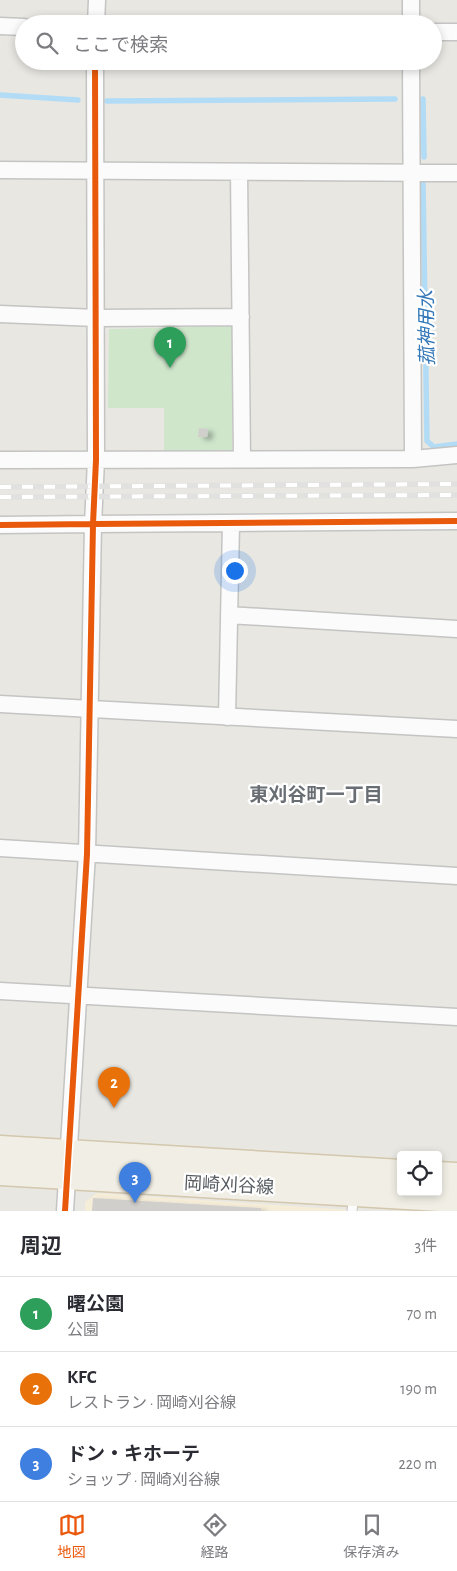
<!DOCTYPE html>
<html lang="ja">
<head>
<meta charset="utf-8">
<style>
  body { margin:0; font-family:"Alegreya Sans","Noto Sans JP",sans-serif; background:#f7f7f7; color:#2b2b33 }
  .controls { position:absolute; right:15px; bottom:15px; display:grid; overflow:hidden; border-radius:5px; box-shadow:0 2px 8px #0003 }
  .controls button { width:45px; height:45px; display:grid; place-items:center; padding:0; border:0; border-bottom:1px solid #e1e1e2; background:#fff; color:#2b2b33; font:25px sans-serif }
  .you { position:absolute; left:234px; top:570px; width:18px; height:18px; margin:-12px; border:4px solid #fff; border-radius:50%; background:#1a73e8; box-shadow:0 0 0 8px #1a73e833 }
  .badge { display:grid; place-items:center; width:32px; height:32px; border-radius:50%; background:#ea580c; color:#fff; font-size:16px; font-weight:700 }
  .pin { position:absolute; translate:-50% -41px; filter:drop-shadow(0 1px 2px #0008) }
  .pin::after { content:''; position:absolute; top:26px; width:18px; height:15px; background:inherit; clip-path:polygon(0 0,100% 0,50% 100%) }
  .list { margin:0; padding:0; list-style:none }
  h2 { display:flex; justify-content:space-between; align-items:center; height:65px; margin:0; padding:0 20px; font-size:21px }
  h2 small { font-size:16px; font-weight:400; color:#7c7c81 }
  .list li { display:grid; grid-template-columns:32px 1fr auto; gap:15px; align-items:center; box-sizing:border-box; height:75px; padding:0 20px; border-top:1px solid #e1e1e2 }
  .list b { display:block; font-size:19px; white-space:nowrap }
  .list p { margin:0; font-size:16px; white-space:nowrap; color:#7c7c81 }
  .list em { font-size:16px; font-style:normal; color:#7c7c81 }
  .icon { flex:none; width:28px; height:28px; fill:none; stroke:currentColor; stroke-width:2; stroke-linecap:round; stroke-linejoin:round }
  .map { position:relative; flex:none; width:457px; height:1211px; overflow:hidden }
  .search { position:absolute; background:#fff; box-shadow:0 2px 8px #0003; left:15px; right:15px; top:15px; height:55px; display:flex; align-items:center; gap:12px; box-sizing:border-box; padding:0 18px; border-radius:28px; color:#7c7c81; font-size:19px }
  .sheet { height:290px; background:#fff }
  nav { display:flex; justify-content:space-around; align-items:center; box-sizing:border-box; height:70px; border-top:1px solid #e1e1e2; background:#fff; font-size:14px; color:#7c7c81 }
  nav a { display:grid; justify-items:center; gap:2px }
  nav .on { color:#ea580c }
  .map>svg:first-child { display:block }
  .commercial { fill:#f5edd8 }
  .green { fill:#cfe6cb }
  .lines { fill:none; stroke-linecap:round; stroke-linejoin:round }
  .stream { stroke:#b2dcf6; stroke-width:5.5 }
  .building { fill:#d0cfcc; filter:url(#shadow) }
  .lane-casing { stroke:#c4c4c3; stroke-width:11 }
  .street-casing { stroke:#c4c4c3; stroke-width:19 }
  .primary-casing { stroke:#d3c7ad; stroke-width:29 }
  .lane { stroke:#fcfbfb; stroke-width:9 }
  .street { stroke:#fcfbfb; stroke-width:16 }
  .primary { stroke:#f1efe5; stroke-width:26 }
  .rail-casing { stroke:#e1e1e0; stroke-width:5.5 }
  .rail { stroke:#fff; stroke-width:4; stroke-dasharray:11; stroke-linecap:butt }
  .cycleway-casing { stroke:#fff; stroke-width:9 }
  .cycleway { stroke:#e8590c; stroke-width:6 }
  .labels { text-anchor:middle; stroke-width:4.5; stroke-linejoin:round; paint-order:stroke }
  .street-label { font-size:18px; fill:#575c61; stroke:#fff }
  .water-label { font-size:19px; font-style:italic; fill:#3378b8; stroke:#fff }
  .neighbourhood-label { font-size:19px; font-weight:bold; fill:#686e73; stroke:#fff }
</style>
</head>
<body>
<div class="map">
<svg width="457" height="1211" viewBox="0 0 457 1211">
  <defs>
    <filter id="shadow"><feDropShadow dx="5.5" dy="3" stdDeviation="2.5" flood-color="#0004"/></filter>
  </defs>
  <rect width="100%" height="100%" fill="#e8e7e2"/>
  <path class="commercial" d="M97 1193 365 1211H85V1202Z"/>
  <path class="green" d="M232 326V450L164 451V408H108L109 329Z"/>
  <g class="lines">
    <path class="stream" d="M0 95 78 100
      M423 99 424 157
      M107 101 395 99
      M423 182 427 441 434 447 457 444"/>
  </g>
  <path class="building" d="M199 428 208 429 207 437H198Z
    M93 1198 261 1208V1211H92Z"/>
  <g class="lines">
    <defs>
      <path id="lane" d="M352 1211 354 1194"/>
      <path id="street" d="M411 0V24
        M96 24 97 0
        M0 26 24 27
        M433 32H457
        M411 61 413 459
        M0 170 457 173
        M239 172 242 458
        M0 314 96 318 241 317
        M0 460 413 459 457 455
        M0 525 93 524 96 460 95 61
        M229 615 457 629
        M0 704 457 729
        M227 717 231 524
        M0 848 457 876
        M0 991 457 1017
        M65 1211 87 854 93 524 457 521"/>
      <path id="primary" d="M0 1149 401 1173
        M0 1172 457 1199
        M438 1175 457 1176"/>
    </defs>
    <use href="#lane" class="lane-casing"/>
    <use href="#street" class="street-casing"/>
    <use href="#primary" class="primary-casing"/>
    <use href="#lane" class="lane"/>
    <use href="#street" class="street"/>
    <use href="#primary" class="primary"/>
    <defs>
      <path id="rail" d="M0 487 457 484
        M0 497 457 495"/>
    </defs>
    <use href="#rail" class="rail-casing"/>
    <use href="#rail" class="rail"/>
    <defs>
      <path id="cycleway" d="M0 525 93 524 96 460 95 61
        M65 1211 87 854 93 524 457 521"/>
    </defs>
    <use href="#cycleway" class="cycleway-casing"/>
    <use href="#cycleway" class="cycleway"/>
  </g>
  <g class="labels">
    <g class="street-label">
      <text transform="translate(229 1185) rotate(3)" y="6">岡崎刈谷線</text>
    </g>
    <g class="water-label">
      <text transform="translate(426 328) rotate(-91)" y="7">菰神用水</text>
    </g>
    <g class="neighbourhood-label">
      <text x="316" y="801">東刈谷町一丁目</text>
    </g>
  </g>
</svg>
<div class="controls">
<button><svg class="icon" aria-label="locate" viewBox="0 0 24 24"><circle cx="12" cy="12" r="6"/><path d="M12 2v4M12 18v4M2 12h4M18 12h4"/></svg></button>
</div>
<div class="you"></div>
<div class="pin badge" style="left:170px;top:368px;background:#2e9e5b">1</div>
<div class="pin badge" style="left:114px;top:1108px;background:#e8710a">2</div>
<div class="pin badge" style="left:135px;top:1203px;background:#3f7fe0">3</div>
<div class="search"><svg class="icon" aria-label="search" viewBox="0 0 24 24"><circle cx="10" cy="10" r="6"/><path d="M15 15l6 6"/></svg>ここで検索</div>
</div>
<section class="sheet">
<h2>周辺<small>3件</small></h2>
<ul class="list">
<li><span class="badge" style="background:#2e9e5b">1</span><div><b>曙公園</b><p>公園</p></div><em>70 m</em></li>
<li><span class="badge" style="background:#e8710a">2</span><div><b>KFC</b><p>レストラン · 岡崎刈谷線</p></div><em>190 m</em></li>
<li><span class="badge" style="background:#3f7fe0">3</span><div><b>ドン・キホーテ</b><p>ショップ · 岡崎刈谷線</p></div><em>220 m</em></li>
</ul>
</section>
<nav>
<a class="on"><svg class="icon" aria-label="map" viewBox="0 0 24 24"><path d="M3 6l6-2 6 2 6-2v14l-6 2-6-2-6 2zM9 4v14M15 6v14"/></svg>地図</a>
<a><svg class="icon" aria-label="directions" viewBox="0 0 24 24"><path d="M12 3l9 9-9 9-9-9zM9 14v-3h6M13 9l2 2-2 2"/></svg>経路</a>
<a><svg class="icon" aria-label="saved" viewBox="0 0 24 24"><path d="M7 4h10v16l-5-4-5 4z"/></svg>保存済み</a>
</nav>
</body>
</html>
